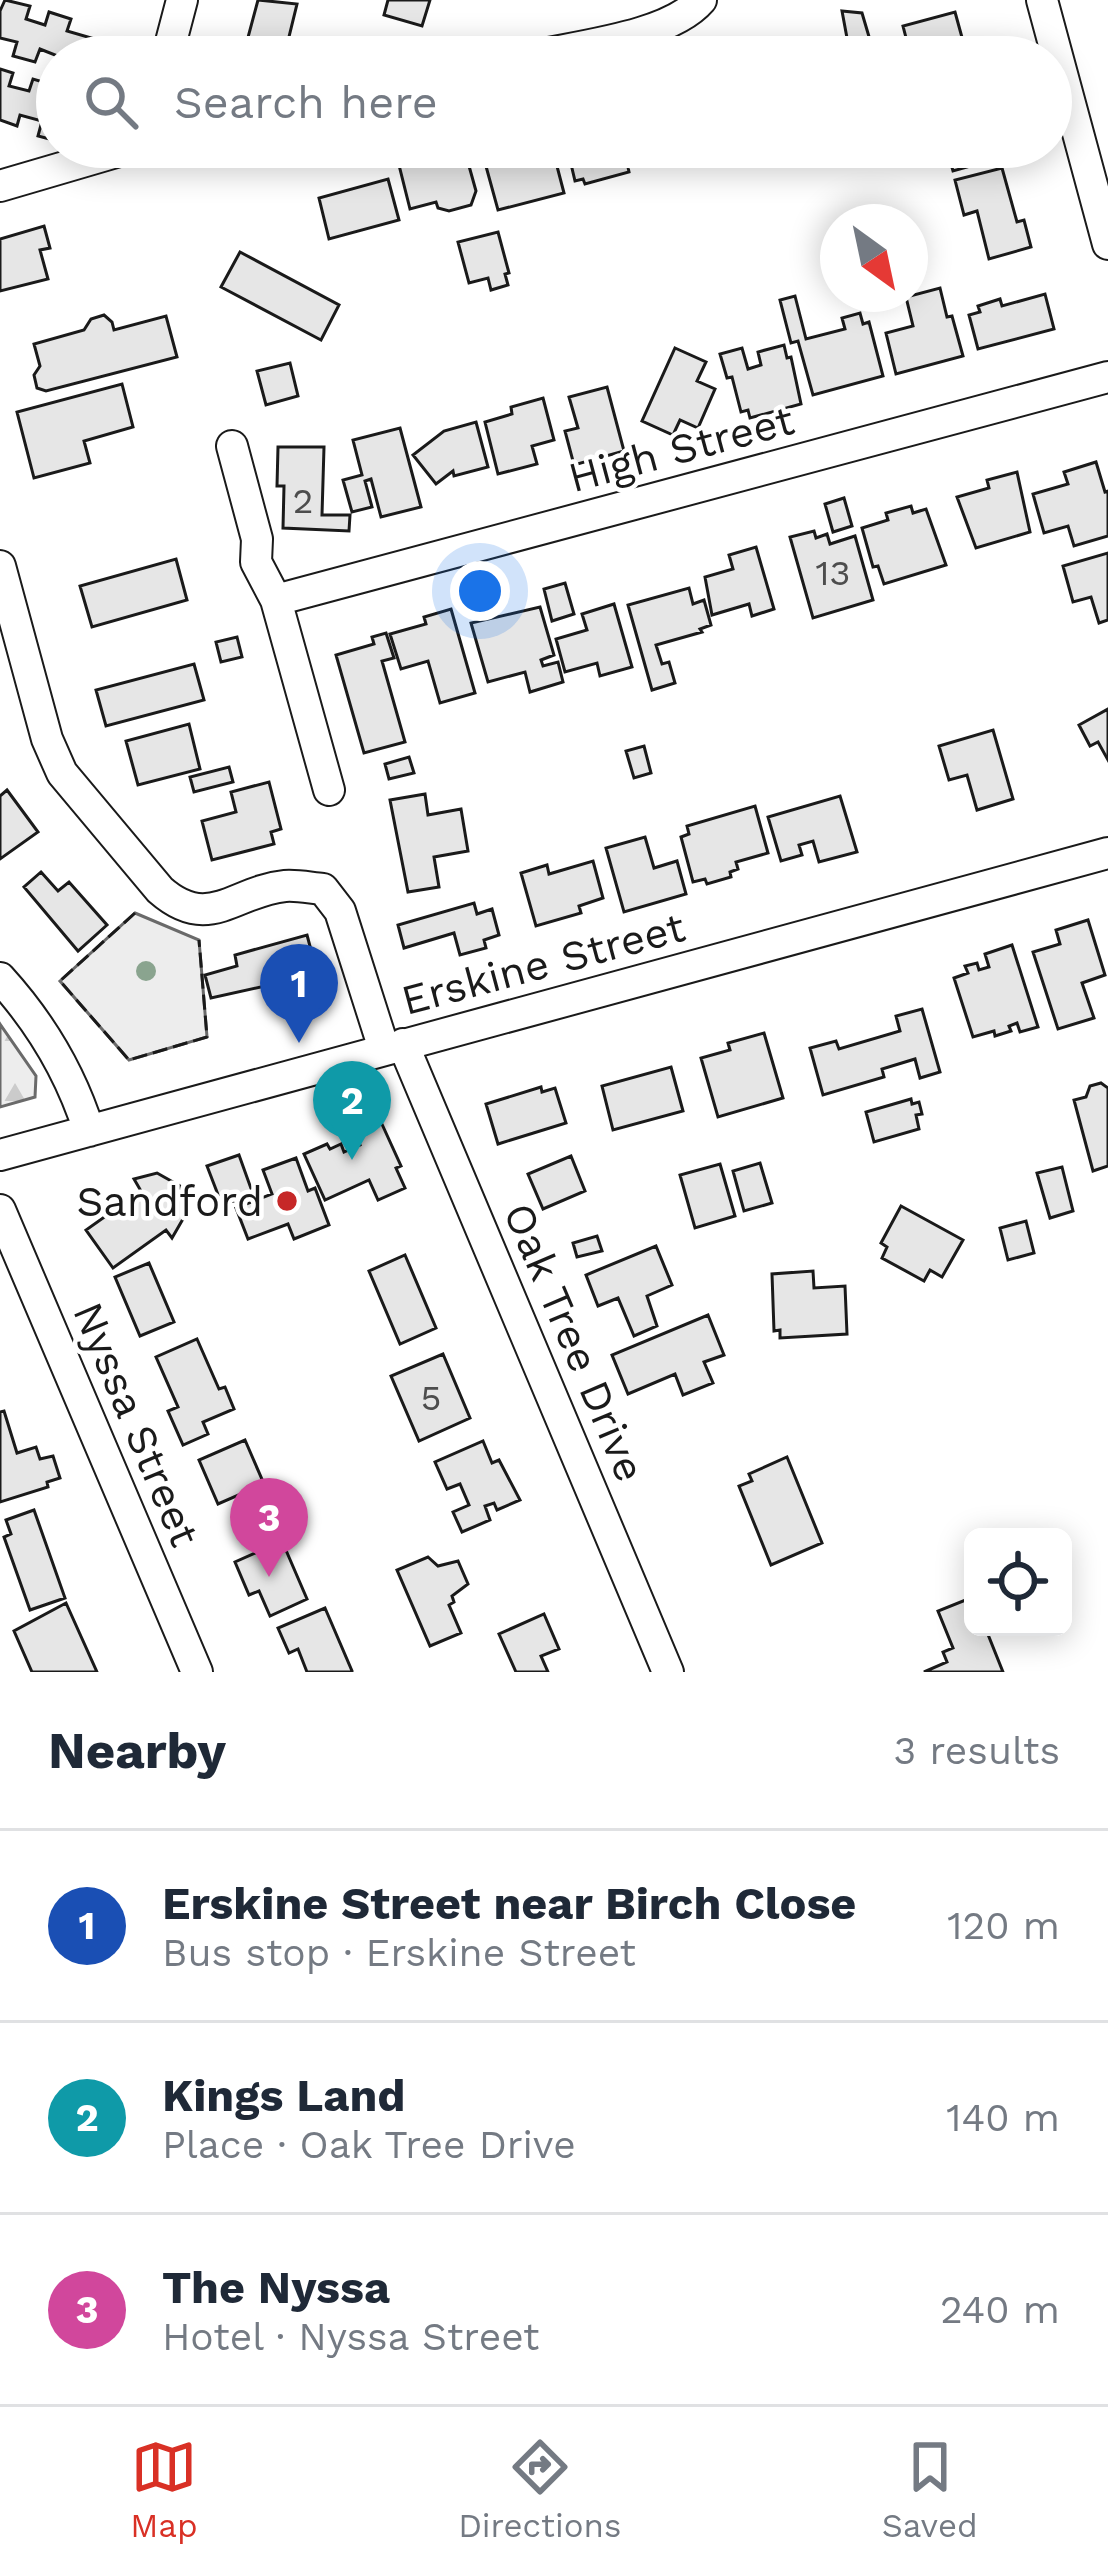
<!DOCTYPE html>
<html lang="en">
<head>
<meta charset="utf-8">
<style>
  body { margin:0; font-family:"Work Sans",sans-serif; background:#f2f2f3; color:#1f2937 }
  .controls { position:absolute; right:36px; bottom:36px; display:grid; overflow:hidden; border-radius:18px; box-shadow:0 6px 30px #0003 }
  .controls button { width:108px; height:108px; display:grid; place-items:center; padding:0; border:0; border-bottom:3px solid #e0e1e3; background:#fff; color:#1f2937; font:60px sans-serif }
  .compass { position:absolute; left:820px; top:204px; width:108px; height:108px; border-radius:50%; background:#fff; box-shadow:0 6px 30px #0003; rotate:147deg }
  .you { position:absolute; left:480px; top:591px; width:42px; height:42px; margin:-30px; border:9px solid #fff; border-radius:50%; background:#1a73e8; box-shadow:0 0 0 18px #1a73e833 }
  .badge { display:grid; place-items:center; width:78px; height:78px; border-radius:50%; background:#d93025; color:#fff; font-size:39px; font-weight:700 }
  .pin { position:absolute; translate:-50% -99px; filter:drop-shadow(0 3px 6px #0008) }
  .pin::after { content:''; position:absolute; top:63px; width:42px; height:36px; background:inherit; clip-path:polygon(0 0,100% 0,50% 100%) }
  .list { margin:0; padding:0; list-style:none }
  h2 { display:flex; justify-content:space-between; align-items:center; height:156px; margin:0; padding:0 48px; font-size:51px }
  h2 small { font-size:39px; font-weight:400; color:#747a83 }
  .list li { display:grid; grid-template-columns:78px 1fr auto; gap:36px; align-items:center; box-sizing:border-box; height:192px; padding:0 48px; border-top:3px solid #e0e1e3 }
  .list b { display:block; font-size:45px; white-space:nowrap }
  .list p { margin:0; font-size:39px; white-space:nowrap; color:#747a83 }
  .list em { font-size:39px; font-style:normal; color:#747a83 }
  .icon { flex:none; width:66px; height:66px; fill:none; stroke:currentColor; stroke-width:2; stroke-linecap:round; stroke-linejoin:round }
  .map { position:relative; flex:none; width:1108px; height:1672px; overflow:hidden }
  .search { position:absolute; background:#fff; box-shadow:0 6px 30px #0003; left:36px; right:36px; top:36px; height:132px; display:flex; align-items:center; gap:30px; box-sizing:border-box; padding:0 42px; border-radius:66px; color:#747a83; font-size:45px }
  .sheet { height:732px; background:#fff }
  nav { display:flex; justify-content:space-around; align-items:center; box-sizing:border-box; height:168px; border-top:3px solid #e0e1e3; background:#fff; font-size:33px; color:#747a83 }
  nav a { display:grid; justify-items:center; gap:6px }
  nav .on { color:#d93025 }
  .map>svg:first-child { display:block }
  .forest { fill:url(#forest-firs); stroke:#6a6a6a; stroke-width:3 }
  .green { fill:#ededed; stroke:#6a6a6a; stroke-width:3 }
  .building { fill:#e6e6e6; stroke:#1a1a1a; stroke-width:3 }
  .lines { fill:none; stroke-linecap:round; stroke-linejoin:round }
  .minor-casing { stroke:#1a1a1a; stroke-width:34 }
  .minor { stroke:#fff; stroke-width:30 }
  .fence { stroke:#1a1a1a; stroke-width:3; stroke-dasharray:15 6; stroke-linecap:butt }
  .tree { fill:#8aa48f }
  .poi-dot { fill:#c62828; stroke:#fff; stroke-width:4.5 }
  .labels { text-anchor:middle; stroke-width:9; stroke-linejoin:round; paint-order:stroke }
  .number-label { font-size:36px; fill:#4d4d4d }
  .street-label { font-size:42px; fill:#1a1a1a; stroke:#fff }
  .poi-label { font-size:42px; fill:#1a1a1a; stroke:#fff; text-anchor:end }
</style>
</head>
<body>
<div class="map">
<svg width="1108" height="1672" viewBox="0 0 1108 1672">
  <defs>
    <pattern id="forest-firs" width="22" height="20" patternUnits="userSpaceOnUse" patternTransform="scale(3)"><rect width="22" height="20" fill="#ededed"/><path d="M5 1l3.5 6h-7zM16 11l3.5 6h-7z" fill="#cbcbcb"/></pattern>
  </defs>
  <rect width="100%" height="100%" fill="#fff"/>
  <path class="forest" d="M0 1024 36 1076 35 1097 0 1107Z"/>
  <path class="green" d="M135 913 199 940 207 1037 129 1060 60 981Z"/>
  <path class="building" d="M5 0 30 6 26 19 45 25 49 12 71 19 67 31 112 44 108 57H60L40 49 35 62 13 56 17 42 0 38V11Z
    M258 0 297 4 286 49 292 51 290 57 243 56Z
    M388 0H430L422 26 384 15Z
    M842 11 862 13 875 57H802L800 51 847 38Z
    M955 12 966 52 950 57 946 42 937 45 941 57H911L903 26Z
    M0 69 13 73 9 86 29 91 33 79 57 86 54 98 57 99V141L38 136 42 121 20 115 17 126 0 120Z
    M528 147H552L564 193 498 210 484 159Z
    M567 147H648L652 160 628 167 629 172 585 184 583 179 575 181Z
    M946 147H1008L1010 155 953 171Z
    M464 148 476 191 471 205 449 211 438 208 436 202 410 209 399 165Z
    M1002 168 1017 222 1024 220 1031 247 989 259 977 211 964 215 955 180Z
    M388 179 399 220 329 239 319 198Z
    M44 226 50 248 40 250 48 279 0 291V239Z
    M498 232 509 273 505 274 508 285 491 290 488 278 469 283 458 242Z
    M240 252 339 305 321 340 221 287Z
    M940 288 947 317 952 316 963 356 896 374 886 333 913 326 906 297Z
    M1045 294 1054 329 978 349 969 315 980 312 978 306 1000 299 1002 306Z
    M795 296 806 339 845 329 842 318 860 313 863 324 869 322 883 376 813 395 798 341 791 343 780 300Z
    M104 315 112 322 114 330 166 316 177 357 46 391 37 388 34 375 40 366 34 344 84 330 91 319Z
    M784 345 787 358 791 357 801 404 750 418 748 410 741 412 732 377 727 378 720 354 742 348 748 369 761 365 758 352Z
    M675 348 706 362 697 381 715 389 698 428 680 420 673 435 642 421Z
    M290 363 298 396 266 405 257 371Z
    M122 384 133 427 84 441 90 463 34 478 17 412Z
    M607 387 624 451 574 465 565 431 578 428 569 397Z
    M543 398 554 440 532 446 537 464 498 474 485 422 512 414 511 407Z
    M476 422 488 467 454 476 453 471 436 484 413 455 444 431Z
    M400 428 421 507 381 517 371 479 365 481 372 507 352 512 343 480 362 475 353 440Z
    M278 447H324L322 515H350L349 531 283 528 284 486H277Z
    M1096 462 1105 492 1108 491V536L1074 546 1068 526 1044 533 1033 494 1068 484 1064 472Z
    M1017 472 1030 532 976 548 957 497 989 488 987 480Z
    M844 498 852 526 833 532 825 504Z
    M911 506 913 513 926 509 946 565 884 584 878 566 873 567 862 528 888 520 886 513Z
    M814 531 816 538 827 534 830 544 855 536 873 600 813 618 790 537Z
    M756 547 774 609 752 616 749 604 712 615 705 577 733 569 729 555Z
    M1108 553V620L1099 623 1091 597 1073 602 1063 566Z
    M176 559 187 600 92 627 80 586Z
    M565 583 574 614 552 621 544 589Z
    M689 588 693 604 704 600 711 625 700 629 702 632 656 645 662 664 669 662 675 683 652 690 628 605Z
    M614 604 632 667 600 676 597 663 565 672 556 639 587 630 582 614Z
    M540 607 554 655 541 660 543 666 558 662 563 682 530 692 525 672 488 682 471 623Z
    M451 609 475 693 440 703 428 661 401 669 390 634 426 624 424 617Z
    M386 633 394 658 382 661 405 742 364 753 336 655 374 644 372 637Z
    M237 637 242 657 221 662 216 642Z
    M194 664 204 700 106 726 96 690Z
    M1108 709V760L1098 742 1090 746 1079 725Z
    M189 724 200 769 138 785 126 741Z
    M993 730 1013 799 977 810 967 775 949 780 939 746Z
    M644 746 651 773 634 778 626 751Z
    M409 757 414 773 389 779 385 764Z
    M229 767 233 782 194 792 190 777Z
    M269 782 281 829 271 832 274 844 212 860 202 821 236 812 231 792Z
    M7 790 38 832 0 859V796Z
    M425 794 428 815 461 809 468 851 434 857 439 887 408 892 390 800Z
    M840 796 857 852 819 862 813 841 799 845 802 855 781 861 768 817Z
    M755 806 768 853 736 862 738 869 730 872 731 877 707 884 705 879 693 882 681 837 689 834 687 826Z
    M645 837 654 868 677 861 686 894 624 912 606 848Z
    M593 861 603 898 579 906 581 913 536 926 521 873 547 865 549 874Z
    M41 872 58 891 69 882 107 925 78 951 24 887Z
    M474 903 477 914 492 909 499 935 484 940 486 948 460 955 454 933 404 948 398 925Z
    M1088 920 1105 975 1082 983 1094 1018 1058 1029 1033 952 1060 944 1056 930Z
    M307 935 323 995 303 1001 297 979 211 998 205 975 237 966 235 955Z
    M1012 945 1038 1027 1020 1032 1017 1023 1009 1026 1011 1031 995 1036 994 1031 973 1037 954 978 968 973 965 966 977 963 979 970 989 967 985 954Z
    M922 1009 940 1072 920 1078 915 1059 882 1069 884 1077 823 1095 810 1048 836 1041 839 1049 900 1031 896 1016Z
    M764 1033 783 1098 718 1117 701 1058 730 1050 728 1043Z
    M671 1067 683 1111 613 1130 602 1086Z
    M1101 1083 1108 1088V1166L1093 1171 1074 1100 1086 1097 1090 1086Z
    M541 1087 542 1092 555 1088 566 1123 498 1144 486 1104Z
    M911 1099 912 1104 919 1102 922 1114 916 1115 919 1129 874 1142 866 1112Z
    M376 1111 401 1166 396 1168 405 1188 378 1200 369 1180 325 1200 304 1154 327 1144 330 1149 341 1144 344 1152 360 1145 350 1122Z
    M239 1155 253 1194 222 1205 207 1166Z
    M571 1156 585 1191 543 1209 528 1174Z
    M296 1158 308 1191 315 1188 329 1225 294 1239 288 1224 248 1239 236 1208 272 1194 263 1170Z
    M760 1163 772 1203 744 1211 733 1171Z
    M720 1164 735 1216 695 1228 680 1175Z
    M1062 1167 1073 1211 1050 1218 1037 1173Z
    M157 1173 180 1186 187 1212 172 1238 166 1230 113 1268 86 1230 141 1191 134 1179Z
    M901 1206 963 1240 942 1277 930 1270 924 1281 882 1258 887 1247 881 1243Z
    M1026 1221 1034 1253 1008 1260 1000 1228Z
    M597 1236 602 1251 577 1257 573 1243Z
    M656 1246 672 1285 647 1296 657 1326 634 1336 618 1298 598 1306 586 1275Z
    M405 1255 436 1328 400 1344 369 1271Z
    M149 1263 174 1322 140 1336 115 1277Z
    M813 1271 814 1288 845 1286 847 1334 780 1338V1330L774 1331 772 1274Z
    M708 1315 724 1355 704 1362 713 1383 683 1395 675 1374 628 1394 612 1355Z
    M197 1339 219 1389 225 1387 234 1409 203 1422 208 1434 183 1445 168 1411 178 1407 156 1357Z
    M443 1354 470 1418 419 1441 391 1376Z
    M4 1411 17 1453 36 1447 40 1459 53 1456 60 1478 47 1482 48 1487 0 1502V1412Z
    M245 1440 264 1484 218 1504 199 1460Z
    M483 1441 492 1463 499 1460 520 1500 497 1510 494 1503 485 1506 490 1520 462 1532 453 1512 469 1505 460 1484 447 1489 435 1462Z
    M787 1457 822 1543 771 1565 739 1486 752 1481 749 1474Z
    M34 1510 65 1598 30 1610 4 1537 11 1534 6 1520Z
    M282 1541 307 1599 270 1616 259 1591 249 1595 235 1562Z
    M428 1557 438 1566 458 1561 468 1584 452 1596 454 1602 449 1605 461 1633 430 1646 397 1570Z
    M973 1597V1627H985L1003 1672H924L947 1662 943 1652 953 1648 938 1611Z
    M66 1603 97 1672H32L14 1631Z
    M325 1608 352 1671 351 1672H307L298 1649 289 1653 278 1628Z
    M544 1614 559 1649 541 1656 548 1672H516L499 1634Z"/>
  <g class="lines">
    <defs>
      <path id="minor" d="M1042 0 1108 244
        M167 57 182 0
        M529 57C577 46 669 37 701 0
        M0 186 133 147
        M232 446 257 539 256 562 276 600 329 790
        M0 566 47 739 62 773 160 890C209 933 234 891 285 886 297 885 311 888 323 889L340 911 384 1049
        M276 600 1108 377
        M0 978C40 1022 71 1074 89 1131
        M403 1044 668 1672
        M0 1155 1108 853
        M0 1210 197 1672"/>
    </defs>
    <use href="#minor" class="minor-casing"/>
    <use href="#minor" class="minor"/>
    <path class="fence" d="M135 913 60 981 129 1060 207 1037 199 940"/>
  </g>
  <circle class="tree" cx="146" cy="971" r="10"/>
  <circle class="poi-dot" cx="287" cy="1201" r="12"/>
  <g class="labels">
    <g class="number-label">
      <text x="303" y="513">2</text>
      <text x="833" y="585">13</text>
      <text x="431" y="1410">5</text>
    </g>
    <g class="street-label">
      <text transform="translate(681 448) rotate(-15)" y="15">High Street</text>
      <text transform="translate(543 963) rotate(-15)" y="15">Erskine Street</text>
      <text transform="translate(575 1342) rotate(67)" y="15">Oak Tree Drive</text>
      <text transform="translate(137 1424) rotate(67)" y="15">Nyssa Street</text>
    </g>
    <g class="poi-label">
      <text x="263" y="1216">Sandford</text>
    </g>
  </g>
</svg>
<div class="controls">
<button><svg class="icon" aria-label="locate" viewBox="0 0 24 24"><circle cx="12" cy="12" r="6"/><path d="M12 2v4M12 18v4M2 12h4M18 12h4"/></svg></button>
</div>
<svg class="compass" viewBox="-18 -18 36 36"><path d="M0-13l5 13h-10z" fill="#e53935"/><path d="M0 13l5-13h-10z" fill="#747a83"/></svg>
<div class="you"></div>
<div class="pin badge" style="left:299px;top:1043px;background:#1a4fb4">1</div>
<div class="pin badge" style="left:352px;top:1160px;background:#0f9aa8">2</div>
<div class="pin badge" style="left:269px;top:1577px;background:#d1479c">3</div>
<div class="search"><svg class="icon" aria-label="search" viewBox="0 0 24 24"><circle cx="10" cy="10" r="6"/><path d="M15 15l6 6"/></svg>Search here</div>
</div>
<section class="sheet">
<h2>Nearby<small>3 results</small></h2>
<ul class="list">
<li><span class="badge" style="background:#1a4fb4">1</span><div><b>Erskine Street near Birch Close</b><p>Bus stop · Erskine Street</p></div><em>120 m</em></li>
<li><span class="badge" style="background:#0f9aa8">2</span><div><b>Kings Land</b><p>Place · Oak Tree Drive</p></div><em>140 m</em></li>
<li><span class="badge" style="background:#d1479c">3</span><div><b>The Nyssa</b><p>Hotel · Nyssa Street</p></div><em>240 m</em></li>
</ul>
</section>
<nav>
<a class="on"><svg class="icon" aria-label="map" viewBox="0 0 24 24"><path d="M3 6l6-2 6 2 6-2v14l-6 2-6-2-6 2zM9 4v14M15 6v14"/></svg>Map</a>
<a><svg class="icon" aria-label="directions" viewBox="0 0 24 24"><path d="M12 3l9 9-9 9-9-9zM9 14v-3h6M13 9l2 2-2 2"/></svg>Directions</a>
<a><svg class="icon" aria-label="saved" viewBox="0 0 24 24"><path d="M7 4h10v16l-5-4-5 4z"/></svg>Saved</a>
</nav>
</body>
</html>
